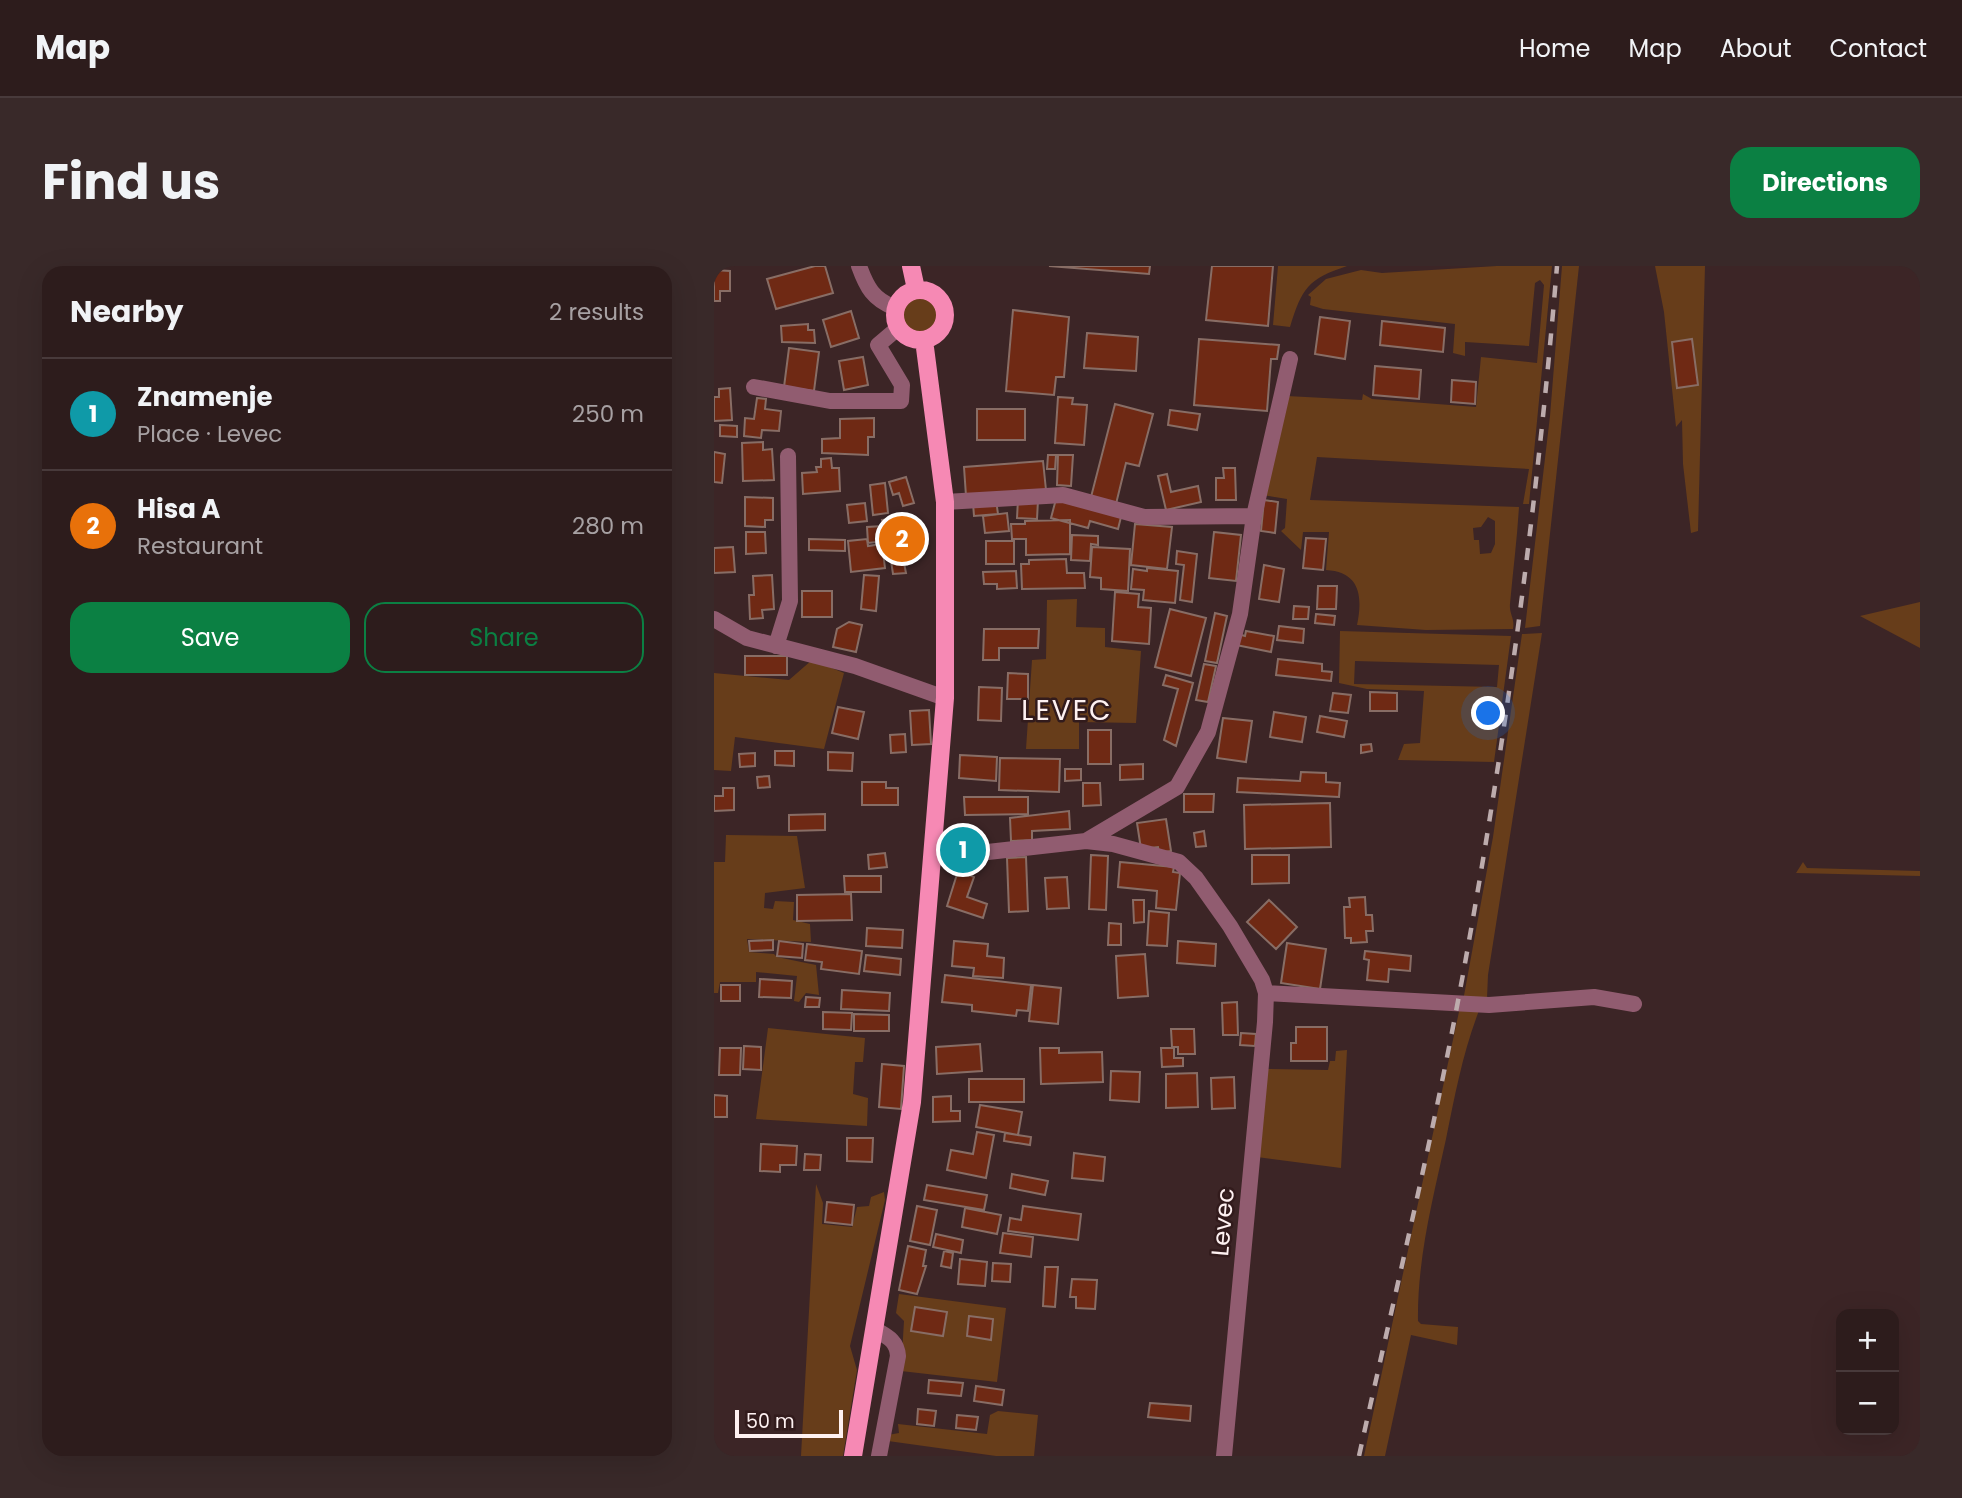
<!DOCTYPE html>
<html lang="en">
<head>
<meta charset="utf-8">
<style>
  body { margin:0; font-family:Poppins,sans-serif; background:#392929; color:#f1f3f6 }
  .controls { position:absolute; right:21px; bottom:21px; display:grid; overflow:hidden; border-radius:14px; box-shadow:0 7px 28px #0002 }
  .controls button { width:63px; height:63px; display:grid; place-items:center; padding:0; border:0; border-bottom:2px solid #483a3b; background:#2d1c1c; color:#f1f3f6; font:35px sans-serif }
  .scale { position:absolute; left:21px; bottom:18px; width:108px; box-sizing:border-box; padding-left:7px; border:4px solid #fef1f1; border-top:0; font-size:19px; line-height:24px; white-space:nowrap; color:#fef1f1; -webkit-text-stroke:5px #321b1c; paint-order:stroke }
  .you { position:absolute; left:775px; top:448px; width:24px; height:24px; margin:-18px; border:5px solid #fff; border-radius:50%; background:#1a73e8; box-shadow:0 0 0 10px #1a73e833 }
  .badge { display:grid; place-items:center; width:46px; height:46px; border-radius:50%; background:#0b8043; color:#fff; font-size:23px; font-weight:700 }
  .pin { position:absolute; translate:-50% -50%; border:4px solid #fff; box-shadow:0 2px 7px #0006 }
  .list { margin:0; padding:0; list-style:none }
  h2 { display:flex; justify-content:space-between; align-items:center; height:91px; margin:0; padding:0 28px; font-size:30px }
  h2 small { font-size:23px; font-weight:400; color:#a7a1a3 }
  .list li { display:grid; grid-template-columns:46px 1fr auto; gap:21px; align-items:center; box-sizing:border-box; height:112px; padding:0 28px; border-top:2px solid #483a3b }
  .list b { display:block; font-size:26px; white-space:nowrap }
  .list p { margin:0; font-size:23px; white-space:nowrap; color:#a7a1a3 }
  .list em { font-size:23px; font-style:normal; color:#a7a1a3 }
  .actions { display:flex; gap:14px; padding:21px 28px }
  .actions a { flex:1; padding:16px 0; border:2px solid #0b8043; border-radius:21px; text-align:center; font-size:24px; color:#0b8043 }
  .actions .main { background:#0b8043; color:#fff }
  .map { position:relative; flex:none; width:1206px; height:1190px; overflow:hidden; border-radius:21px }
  header { display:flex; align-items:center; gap:42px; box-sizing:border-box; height:98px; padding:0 35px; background:#2d1c1c; border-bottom:2px solid #483a3b }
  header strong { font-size:33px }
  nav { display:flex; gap:38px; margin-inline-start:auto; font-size:24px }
  .intro { display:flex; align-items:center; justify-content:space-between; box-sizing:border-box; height:168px; padding:0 42px }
  h1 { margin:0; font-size:49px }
  .button { padding:18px 32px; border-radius:21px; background:#0b8043; color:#fff; font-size:24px; font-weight:700 }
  main { display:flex; gap:42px; padding:0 42px }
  aside { flex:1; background:#2d1c1c; border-radius:21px; box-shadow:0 7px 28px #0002 }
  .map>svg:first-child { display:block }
  .green { fill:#673d1a; fill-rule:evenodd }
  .building { fill:#6f2914; stroke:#886d65; stroke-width:2 }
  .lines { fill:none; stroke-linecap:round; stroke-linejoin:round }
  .minor { stroke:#915c70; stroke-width:16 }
  .major { stroke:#f689b4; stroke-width:18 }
  .rail { stroke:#bdacad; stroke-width:4.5; stroke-dasharray:12 12; stroke-linecap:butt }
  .labels { text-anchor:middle; stroke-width:5; stroke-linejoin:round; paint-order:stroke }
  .street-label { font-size:24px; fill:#fef1f1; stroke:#321b1c }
  .quarter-label { font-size:28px; letter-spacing:2px; fill:#fef1f1; stroke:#321b1c }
</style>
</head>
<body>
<header>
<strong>Map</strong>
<nav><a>Home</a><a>Map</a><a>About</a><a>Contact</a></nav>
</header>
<div class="intro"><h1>Find us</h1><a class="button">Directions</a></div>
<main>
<aside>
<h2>Nearby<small>2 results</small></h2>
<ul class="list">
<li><span class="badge" style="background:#0f9aa8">1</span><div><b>Znamenje</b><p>Place · Levec</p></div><em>250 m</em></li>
<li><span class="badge" style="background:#e8710a">2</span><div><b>Hisa A</b><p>Restaurant</p></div><em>280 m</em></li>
</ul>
<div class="actions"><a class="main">Save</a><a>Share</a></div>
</aside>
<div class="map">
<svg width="1206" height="1190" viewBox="0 0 1206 1190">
  <rect width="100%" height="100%" fill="#3c2526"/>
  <path class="green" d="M564 0H633C594 13 588 22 576 61L559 59Z
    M783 0H838L815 238H809L815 203 603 191 596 234 805 241C803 274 799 305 796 338 795 348 801 352 799 363L712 364 643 359C649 330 646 306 612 304L615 266H589L587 284 567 265 571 262 573 233 548 229 573 130 648 134 649 128 658 133 762 141 767 91 823 97 830 19 826 14 821 17 815 80 751 76V90L739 87 741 58 609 43 596 39 597 31 594 29 612 13 647 4 668 7ZM774 251 781 255V278L777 287 766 288 765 274H760L759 262 767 261Z
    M848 0H865L826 360 811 362 836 150Z
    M941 0H991L984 265 977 267 969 198 968 154 962 161 950 46Z
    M188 49a19 19 0 1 1 38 0a19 19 0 1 1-38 0Z
    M363 333 362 361 391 362V381L427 385 422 457 365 456V483H312L318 394 332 393 333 334Z
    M1206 336V382L1146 350Z
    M626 365 797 370 780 496 684 494 690 478 706 477 710 425 653 423 625 417ZM641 395 785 399 783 421 640 418Z
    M828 367 774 709 773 732 749 735 779 571 808 368Z
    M98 394 130 407 110 483 21 471 17 505 0 504V407L75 414Z
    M12 569 83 570 91 622 51 627 50 642 59 643 61 635 80 636 79 654 96 658 97 676 33 673 35 686 60 688 63 691 102 699 105 729 92 727 85 736 80 735 83 710 42 706V716H6L4 727H0V596H11Z
    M1089 596 1093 602 1206 605V610L1082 607Z
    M746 741 766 742C749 785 741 829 732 873 719 932 703 994 704 1055L707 1058 744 1061 743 1079 697 1069 671 1190H650Z
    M54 762 151 772 149 796H141L139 828 154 832 153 860 42 853Z
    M633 784 627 902 543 891 552 803 614 804 616 795H621L622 785Z
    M102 918 109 937 108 958 138 961 143 941 155 940 157 931 170 926 171 934 136 1080 143 1104 129 1190H87Z
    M185 1028 292 1042 283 1116 187 1105 190 1055 182 1047Z
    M284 1145 324 1149 320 1190H282L174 1175V1169L185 1167 184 1158 273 1168 276 1149Z"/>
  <path class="building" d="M101 0H111L119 27 62 43 53 13Z
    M335 0H436L435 8Z
    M498 0H559L554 60 492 54Z
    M0 4 16 5V25H6V35H0Z
    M299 44 355 51 350 111H342L340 129 292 125Z
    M137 45 145 72 117 81 109 54Z
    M606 51 636 55 631 93 601 88Z
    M668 55 731 62 729 86 666 79Z
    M94 58V64H100L101 77 68 76 67 60Z
    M373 67 424 71 422 105 370 102Z
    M485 73 565 79 563 93H557L553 145 480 139Z
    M978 73 984 119 963 122 958 76Z
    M75 82 105 86 100 125 70 121Z
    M149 91 154 119 130 124 125 95Z
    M661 100 707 104 705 133 659 129Z
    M738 114 762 116 761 138 737 136Z
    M16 122 18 154 0 155V131H5V123Z
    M344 131 359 132 358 138 373 139 370 179 341 177Z
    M43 132 52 133 51 143 67 145 65 165 48 164 47 172 30 170 31 152 40 153Z
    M401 138 439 148 425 200 412 197 402 238 377 231Z
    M263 143H311V174H263Z
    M456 144 486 148 483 164 454 159Z
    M160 152V171H154V189L108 187V173L126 172V153Z
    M6 159 23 160V171L6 170Z
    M49 176V184L58 183 60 214 29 215 28 177Z
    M0 186 11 188 8 217 0 216Z
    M334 189H342L341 203H333Z
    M344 189H359L357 220 343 219Z
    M117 192 118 202H125L126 225 89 228 88 207 103 206 102 201H107V193Z
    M329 195 332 224 252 230 250 201Z
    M509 202H521L522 234H502V212H510Z
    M453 208 457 226 484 220 487 236 452 244 444 210Z
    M192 211 200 237 189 240 185 227 179 229 175 216Z
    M171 217 174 247 159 249 156 219Z
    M31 231 59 232V254H51V261L31 260Z
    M304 233 324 234 323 253 303 252Z
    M342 233 407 251 404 263 376 255 374 262 337 252Z
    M282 234 284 248 260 250 259 237Z
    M550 234 564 236 561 267 547 265Z
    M151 237 153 255 135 257 133 239Z
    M293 247 295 265 271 267 269 250Z
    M191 252 196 296 190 297 192 307 179 308 175 281H172L171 275 154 277 153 261 169 260 168 254Z
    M356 254V288L312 289V273H298L297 258H311V255Z
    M421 258 458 261 453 303 417 299Z
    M32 266H51L52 287 32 288Z
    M500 266 527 269 522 315 495 312Z
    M358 269 384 270V279L377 278 376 295 357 294Z
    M592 272 612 273 609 304 589 302Z
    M95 273 131 274V285L95 284Z
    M153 273 154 280 168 278 171 302 137 306 134 275Z
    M272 275H300V298H272Z
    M19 281 21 306 0 307V282Z
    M378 281 416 283 414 325 387 323V312L376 311Z
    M463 285 483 288 478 336 466 334 470 299 462 298Z
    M352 293 353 307H370L371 322 308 323 307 298H315V294Z
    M550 299 570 303 565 336 545 333Z
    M433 302 464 305 461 337 429 334 430 324 417 323 419 303 433 305Z
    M302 305 303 322 283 323V318H270L269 306Z
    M58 309 60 343 48 344 49 352 36 353 35 329H40L39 310Z
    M150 309 165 310 162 345 147 343Z
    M604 320H623L622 343H603Z
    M88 325H118V351H88Z
    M401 326 425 328 424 341 437 342 435 378 398 375Z
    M580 340 595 341 594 353H579Z
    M456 343 492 352 477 410 441 401Z
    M501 347 513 350 503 397 491 395Z
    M602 348 621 350 620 359 601 357Z
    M135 356 148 359 142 386 119 381 123 363Z
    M565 360 590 363 589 377 563 374Z
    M270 363H325L324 382H285V394H269Z
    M532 365 560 370 557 386 522 379 524 368 531 370Z
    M31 390H73V409H31Z
    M564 393 608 398V405L618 406 617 415 562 409Z
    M490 398 502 400 494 436 482 434Z
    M294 407 314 408V433H293Z
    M452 409 479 417 462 480 450 474 464 423 449 419Z
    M265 421 288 422 287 455 264 454Z
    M656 426 683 427V445H656Z
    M619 427 637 429 634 447 616 445Z
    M124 441 150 446 144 473 118 467Z
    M215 444 217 478 198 479 196 445Z
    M560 446 592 451 588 476 556 471Z
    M606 450 633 455 630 471 603 466Z
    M509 452 538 455 532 496 503 492Z
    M374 464H397V498H374Z
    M191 468 192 486 177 487 176 469Z
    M657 478 658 485 647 487V479Z
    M61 485H80V500L61 499Z
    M114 486 139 487 138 505 114 504Z
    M41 487V500L26 501 25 488Z
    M246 489 283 491 282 515 245 512Z
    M286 492 346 493 345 526 285 524Z
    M429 498V513L406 514V499Z
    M351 503H367V514L351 515Z
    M587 506 612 507V516L626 517 625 531 523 526 524 512 586 515Z
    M55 510 56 521 44 522 43 511Z
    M148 516H172V522H184V539H148Z
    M369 517H386L387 539 369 540Z
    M9 522H20V544L0 545V530H9Z
    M470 528H500L499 546H470Z
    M250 531H314V548L251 549Z
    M616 537 617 581 531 583 530 539Z
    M355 545 356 563 318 565V574L297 575 296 552Z
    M111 548V564L75 565V549Z
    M452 553 457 585 445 587 444 581 427 583 423 557Z
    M490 565 492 580 482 581 480 567Z
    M171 587 173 601 155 603 154 589Z
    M377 589 394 590 392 644 375 643Z
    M538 589H575V617L538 618Z
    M312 591 314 645 295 646 293 592Z
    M406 596 460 601 459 606 466 607 462 644 442 642 443 625 404 621Z
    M244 605 260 611 253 631 273 638 269 652 233 640Z
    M130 610H167V626H131Z
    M353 611 355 642 333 643 331 612Z
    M137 628 138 654 83 655V629Z
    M651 631 652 649H658L659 665H652L653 676 637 677V672H631L630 641H636L635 632Z
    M419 634H430V656L420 657Z
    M555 634 583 661 562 683 533 656Z
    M435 645 455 647 453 680 433 679Z
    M395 657 407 658V679H394Z
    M153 662 189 664 188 682 152 680Z
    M59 674V684L36 685 35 675Z
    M65 675 89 678 88 692 63 690Z
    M240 675 274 678 273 690 290 692 289 712 259 710 260 702 238 700Z
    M464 675 502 678 501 700 463 697Z
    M573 677 612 683 606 723 567 717Z
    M93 678 148 685 145 708 107 703 108 696 91 694Z
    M651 685 697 690 696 705 675 703 674 716 653 714 655 694 650 693Z
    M431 688 434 730 404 732 402 690Z
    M152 689 187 693 186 709 150 705Z
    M231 709 317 719 314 745 303 744 302 750 258 745V739L228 736Z
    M46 713 78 715 77 732 45 731Z
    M7 719H26V735H7Z
    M319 719 347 722 344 758 315 755Z
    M128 724 176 727 175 745 127 743Z
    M92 731 106 732 105 741H91Z
    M523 736 524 769H509L508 737Z
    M109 746 138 747 137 764 109 763Z
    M140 748 175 749V765H140Z
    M582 761H613V795H577V777H582Z
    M457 763H480L481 788H464V781H458Z
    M527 767 542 768 541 780 526 779Z
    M266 778 268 805 223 808 222 781Z
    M30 780 47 781V804L29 803Z
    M6 782H27L26 809H5Z
    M326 782H345V787L388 786 389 816 327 818Z
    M447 782H460V792H469V800L448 801Z
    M168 798 190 800 187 843 165 841Z
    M397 805 426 806 425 836 396 834Z
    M483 807 484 841 452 842V808Z
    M520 811 521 842 498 843 497 812Z
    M255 813H310V836H255Z
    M0 829 13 830V851H0Z
    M237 830V845H246V855L219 856V831Z
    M266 839 308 846 304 869 262 861Z
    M263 866 280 869 272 912 233 904 237 884 259 888Z
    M291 867 317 871 316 879 290 875Z
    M133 872H159L158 896 133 895Z
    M47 878 83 880 82 899H66V906L46 905Z
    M360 887 391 891 389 915 358 912Z
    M91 888 107 889 106 904H90Z
    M298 908 334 915 331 929 296 922Z
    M213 919 273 929 270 944 210 934Z
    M113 936 140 939 138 959 111 956Z
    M203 940 223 944 216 979 196 975Z
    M309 940 367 948 364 974 294 965 296 952 307 954Z
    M251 942 287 949 283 968 248 961Z
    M289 967 319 971 317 991 286 987Z
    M222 968 249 974 247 987 219 981Z
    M194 980 212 984 209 1000H212L203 1028 185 1024Z
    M230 985 239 987 237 1002 227 1000Z
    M246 993 273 996 271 1020 244 1018Z
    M279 997 297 998 296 1016 278 1015Z
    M331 1001H344L341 1041 329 1040Z
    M358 1013 383 1014 381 1043 362 1042V1031H356Z
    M201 1041 233 1046 229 1070 197 1065Z
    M255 1050 279 1053 277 1074 253 1070Z
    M215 1114 249 1117 247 1130 214 1127Z
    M262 1120 290 1124 288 1139 260 1135Z
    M436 1137 477 1140 476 1155 434 1151Z
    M204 1143 222 1145 220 1160 203 1158Z
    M243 1149 264 1151 262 1164 242 1162Z"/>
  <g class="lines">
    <path class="minor" d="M145 0C153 22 159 33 181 42
      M40 121 116 135H187L188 119 164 79 184 62
      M231 236 349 229 430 251 540 250
      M0 353 33 372 141 400 231 432
      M62 380 76 335 74 190
      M372 575 463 521 494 466 526 348 540 250 576 93
      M220 592 372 575 399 578 465 596 482 612 516 660 548 714 552 727 551 756 510 1190
      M552 727 775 739 880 731 920 738
      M162 1064C174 1071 183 1075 184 1090L165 1190"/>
    <path class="major" d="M197 0 202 23
      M181 49a25 25 0 1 1 50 0a25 25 0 1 1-50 0Z
      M139 1190 198 836 231 432V236L210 74"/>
    <path class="rail" d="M645 1190C682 1022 723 855 753 686 794 458 824 230 843 0"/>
  </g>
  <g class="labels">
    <g class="street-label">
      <text transform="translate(509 956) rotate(-85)" y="8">Levec</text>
    </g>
    <g class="quarter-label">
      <text x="353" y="454">LEVEC</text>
    </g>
  </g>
</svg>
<div class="controls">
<button>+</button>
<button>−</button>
</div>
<div class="scale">50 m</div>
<div class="you"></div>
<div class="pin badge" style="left:249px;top:584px;background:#0f9aa8">1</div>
<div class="pin badge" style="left:188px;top:273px;background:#e8710a">2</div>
</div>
</main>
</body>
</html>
